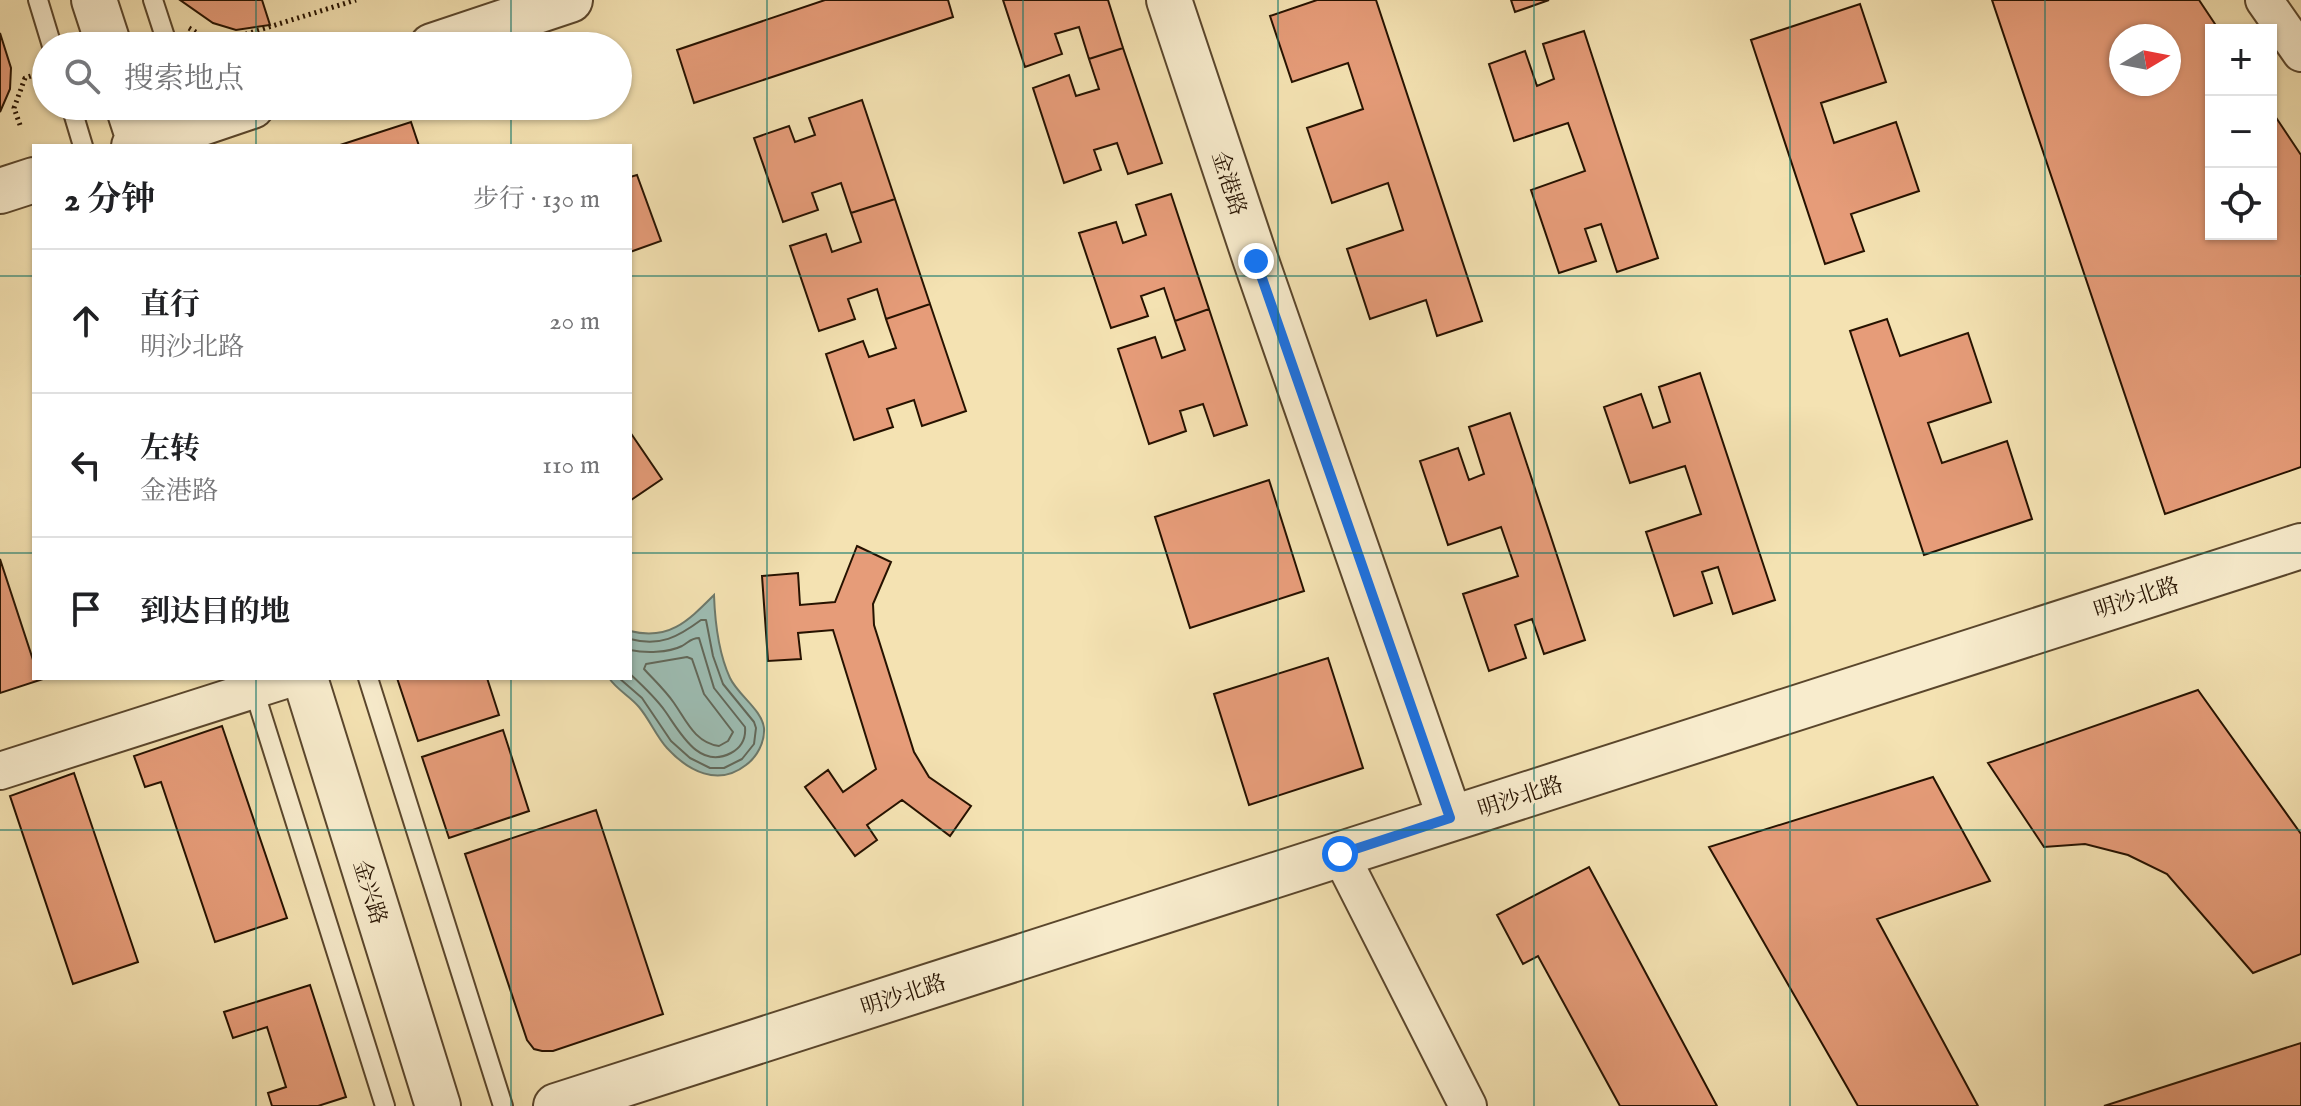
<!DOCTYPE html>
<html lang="zh">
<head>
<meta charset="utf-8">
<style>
  body { margin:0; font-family:"IM FELL English","Noto Serif SC",serif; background:#f2f2f2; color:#202124 }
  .controls { position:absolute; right:24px; top:24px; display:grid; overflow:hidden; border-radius:0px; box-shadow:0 2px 6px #0004 }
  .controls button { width:72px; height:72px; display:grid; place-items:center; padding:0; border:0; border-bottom:2px solid #e0e0e0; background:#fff; color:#202124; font:40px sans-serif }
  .compass { position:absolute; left:2109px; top:24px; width:72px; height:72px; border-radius:50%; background:#fff; box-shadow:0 2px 6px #0004; rotate:80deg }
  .stop { position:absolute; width:24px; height:24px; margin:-18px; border:6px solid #1a73e8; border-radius:50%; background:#fff }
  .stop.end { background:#1a73e8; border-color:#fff; box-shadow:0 2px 8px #0008 }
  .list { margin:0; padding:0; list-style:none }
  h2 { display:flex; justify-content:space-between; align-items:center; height:104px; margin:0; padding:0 32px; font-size:34px }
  h2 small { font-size:26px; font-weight:400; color:#757577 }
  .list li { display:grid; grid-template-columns:52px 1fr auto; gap:24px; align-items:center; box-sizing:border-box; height:144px; padding:0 32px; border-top:2px solid #e0e0e0 }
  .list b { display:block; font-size:30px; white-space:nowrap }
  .list p { margin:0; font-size:26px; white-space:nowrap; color:#757577 }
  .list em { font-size:26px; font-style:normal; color:#757577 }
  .icon { flex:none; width:44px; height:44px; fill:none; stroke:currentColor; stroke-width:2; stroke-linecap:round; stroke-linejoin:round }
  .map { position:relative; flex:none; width:2301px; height:1106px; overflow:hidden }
  .search { position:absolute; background:#fff; box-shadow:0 2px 6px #0004; left:32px; top:32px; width:600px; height:88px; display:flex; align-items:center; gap:20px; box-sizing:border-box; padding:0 28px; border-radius:44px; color:#757577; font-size:30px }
  .panel { position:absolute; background:#fff; box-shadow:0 2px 6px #0004; left:32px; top:144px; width:600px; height:536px; border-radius:0px }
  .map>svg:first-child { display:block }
  .water { fill:#9dbdb3; stroke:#6d796b; stroke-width:2 }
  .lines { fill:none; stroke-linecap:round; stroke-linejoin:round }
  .shore { stroke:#62685a; stroke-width:2 }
  .building { fill:#e69c79; stroke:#261200; stroke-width:2; fill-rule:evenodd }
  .service-casing { stroke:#5a462c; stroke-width:22 }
  .minor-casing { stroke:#5a462c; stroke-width:40 }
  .tertiary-casing { stroke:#5a462c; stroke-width:48 }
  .path { stroke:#261200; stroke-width:5; stroke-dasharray:2 4; stroke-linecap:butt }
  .service { stroke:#f8eccd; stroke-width:18 }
  .minor { stroke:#f8eccd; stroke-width:36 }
  .tertiary { stroke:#f8eccd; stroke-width:44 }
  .route { stroke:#1a73e8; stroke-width:10 }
  .grid { fill:none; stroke:#0f766e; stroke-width:2; stroke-opacity:0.55 }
  .labels { text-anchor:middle; stroke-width:6; stroke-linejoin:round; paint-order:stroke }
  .street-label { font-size:22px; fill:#261200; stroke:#f8eccd }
</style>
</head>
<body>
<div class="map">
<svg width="2301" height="1106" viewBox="0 0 2301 1106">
  <rect width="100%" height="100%" fill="#f4e2b2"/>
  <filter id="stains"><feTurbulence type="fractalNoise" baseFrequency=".0025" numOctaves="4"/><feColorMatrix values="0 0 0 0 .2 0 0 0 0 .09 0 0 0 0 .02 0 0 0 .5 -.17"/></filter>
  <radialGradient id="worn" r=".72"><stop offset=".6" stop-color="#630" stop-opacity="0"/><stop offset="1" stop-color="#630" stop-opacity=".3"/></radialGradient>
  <path class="water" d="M714 595C715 623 718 652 730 678 738 695 762 710 764 728 765 742 757 757 746 765 718 787 688 771 667 748 656 736 650 720 639 707 630 696 617 690 609 678H630V631C669 641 688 621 714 595Z"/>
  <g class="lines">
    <path class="shore" d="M630 650C645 653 668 653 682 646 689 642 691 638 699 638L714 688 745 727C746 738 742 747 731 753 699 770 680 732 665 711 655 697 643 686 630 674
      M687 657 692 659 704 694 733 732 728 741 719 746C695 743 686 720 674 703 665 690 654 680 644 669L646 664Z
      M619 678 642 698 671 741 690 758 710 768H724L742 759 754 744 756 728 754 722 723 684 713 656 706 620H701C678 637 660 647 630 639"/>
  </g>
  <path class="building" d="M180 0H262L270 25 236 30 213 23Z
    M825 0H948L953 17 694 103 677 50Z
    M1003 0H1108L1123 48 1089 59 1079 27 1055 34 1062 54 1025 67Z
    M1317 0H1376L1482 321 1437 336 1426 300 1370 319 1347 249 1403 230 1388 183 1332 203 1307 128 1363 109 1348 63 1292 82 1270 16Z
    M1511 0H1549L1515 12Z
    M1992 0H2199L2219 30H2211V234H2271V110L2301 155V467L2165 514ZM2121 36H2169V84H2121Z
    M1860 4 1886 82 1821 103 1834 143 1896 122 1919 191 1851 214 1864 251 1825 264 1751 40Z
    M1584 31 1658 258 1617 272 1601 224 1585 229 1596 261 1559 273 1531 190 1585 171 1568 123 1514 141 1489 64 1525 51 1537 86 1554 79 1543 44Z
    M0 33 11 68 10 89 0 112Z
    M1123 48 1162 163 1128 174 1117 143 1094 150 1101 170 1064 183 1033 88 1069 75 1076 96 1099 89 1089 59Z
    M862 100 895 199 851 213 841 183 812 193 818 210 783 222 754 138 789 126 795 142 815 135 809 118Z
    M411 122 419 146H337Z
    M637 175 661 241 630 252V177Z
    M1171 194 1209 309 1175 321 1164 288 1141 296 1148 316 1111 328 1079 233 1116 222 1123 243 1146 235 1136 205Z
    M895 199 930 304 886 319 877 289 848 299 855 319 819 331 790 246 826 234 832 252 861 242 851 213Z
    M930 304 966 411 922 426 914 400 887 409 893 427 854 440 826 354 863 341 869 357 896 348 886 319Z
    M1209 309 1247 425 1214 436 1203 404 1180 411 1186 431 1149 444 1118 349 1155 337 1162 358 1185 350 1175 321Z
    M1887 319 1900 356 1968 333 1991 402 1928 423 1942 463 2007 441 2032 519 1924 555 1850 331Z
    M1700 373 1775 600 1733 614 1718 567 1702 572 1712 603 1674 616 1646 532 1701 514 1685 466 1630 483 1604 407 1641 394 1653 428 1670 422 1659 387Z
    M1510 413 1585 640 1544 654 1532 619 1515 625 1526 658 1489 671 1463 594 1518 576 1501 527 1448 545 1420 461 1458 448 1469 480 1484 474 1469 427Z
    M630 432 662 479 631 500 630 498Z
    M1269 480 1304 591 1190 628 1155 517Z
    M857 546 891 562 873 604 874 625 914 752 929 777 971 806 950 836 902 800 867 825 877 840 855 856 805 787 828 770 843 792 876 769 833 630 798 633 801 659 768 661 762 576 798 573 800 605 835 602Z
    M0 559 34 663V678L40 680 0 693Z
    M1328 658 1363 768 1249 805 1214 694Z
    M397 678H487L499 715 418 741Z
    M2198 690 2301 834V954L2253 973 2167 874 2128 855 2085 844 2044 847 1988 763Z
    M222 726 287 918 215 942 161 782 145 787 134 756Z
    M503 730 529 811 449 838 422 757Z
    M74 773 138 962 73 984 10 796Z
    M1933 777 1990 881 1877 919 1978 1106H1858L1709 847Z
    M596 810 663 1014 553 1051H542L534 1049 527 1040 465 854Z
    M1589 867 1717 1106H1620L1538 956 1523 964 1497 915Z
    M310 985 346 1097 318 1106H272L268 1093 286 1087 267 1027 233 1038 224 1012Z
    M2301 1043V1106H2104Z"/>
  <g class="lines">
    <defs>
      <path id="service" d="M38 0 52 46
        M153 0 168 46
        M71 106 83 146
        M368 678 503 1106
        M252 684 385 1106"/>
      <path id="minor" d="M2264 0 2301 53
        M0 771 291 678
        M1340 854 1468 1106"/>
      <path id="tertiary" d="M94 0 109 46
        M1169 0 1256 261 1450 818
        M432 46 570 0
        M128 106 141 146
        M134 146 252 106
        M0 191 34 180
        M305 678 438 1106
        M556 1106 2301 546"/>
    </defs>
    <use href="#service" class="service-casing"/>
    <use href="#minor" class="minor-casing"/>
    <use href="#tertiary" class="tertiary-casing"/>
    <path class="path" d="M189 28 217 45
      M217 43 356 0
      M20 125 14 108 25 78 43 72"/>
    <use href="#service" class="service"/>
    <use href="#minor" class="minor"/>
    <use href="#tertiary" class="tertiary"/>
  </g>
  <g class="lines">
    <path class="route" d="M1256 261 1450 818 1340 854"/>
  </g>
  <path class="grid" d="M256 0V46M511 0V46M767 0V1106M1023 0V1106M1278 0V1106M1534 0V1106M1790 0V1106M2045 0V1106M256 106V146M511 106V146M0 276H34M630 276H2301M0 553H34M630 553H2301M256 678V1106M511 678V1106M0 830H2301"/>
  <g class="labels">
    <g class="street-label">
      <text transform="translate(1230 183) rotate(72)" y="8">金港路</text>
      <text transform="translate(2136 597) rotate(-18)" y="8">明沙北路</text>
      <text transform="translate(1520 796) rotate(-18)" y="8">明沙北路</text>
      <text transform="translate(371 892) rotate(73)" y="8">金兴路</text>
      <text transform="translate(903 994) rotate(-18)" y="8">明沙北路</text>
    </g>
  </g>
  <rect width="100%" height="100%" filter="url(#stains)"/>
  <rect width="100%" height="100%" fill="url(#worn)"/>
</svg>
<div class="controls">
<button>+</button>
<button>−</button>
<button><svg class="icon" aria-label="locate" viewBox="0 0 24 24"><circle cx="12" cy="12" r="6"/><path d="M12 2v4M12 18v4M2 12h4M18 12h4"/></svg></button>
</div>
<svg class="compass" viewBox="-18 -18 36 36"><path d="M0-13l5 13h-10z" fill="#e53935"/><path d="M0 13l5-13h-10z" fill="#757577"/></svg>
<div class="stop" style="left:1340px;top:854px"></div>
<div class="stop end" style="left:1256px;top:261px"></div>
<div class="search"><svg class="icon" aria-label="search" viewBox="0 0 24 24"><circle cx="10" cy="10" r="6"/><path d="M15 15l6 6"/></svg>搜索地点</div>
<section class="panel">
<h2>2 分钟<small>步行 · 130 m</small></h2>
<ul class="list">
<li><svg class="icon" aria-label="ahead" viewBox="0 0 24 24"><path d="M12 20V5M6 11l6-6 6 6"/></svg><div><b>直行</b><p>明沙北路</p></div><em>20 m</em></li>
<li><svg class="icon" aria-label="left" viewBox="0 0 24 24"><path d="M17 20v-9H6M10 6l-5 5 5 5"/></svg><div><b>左转</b><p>金港路</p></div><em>110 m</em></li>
<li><svg class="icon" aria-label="arrive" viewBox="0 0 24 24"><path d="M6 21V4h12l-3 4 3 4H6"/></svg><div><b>到达目的地</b></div></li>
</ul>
</section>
</div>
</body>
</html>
